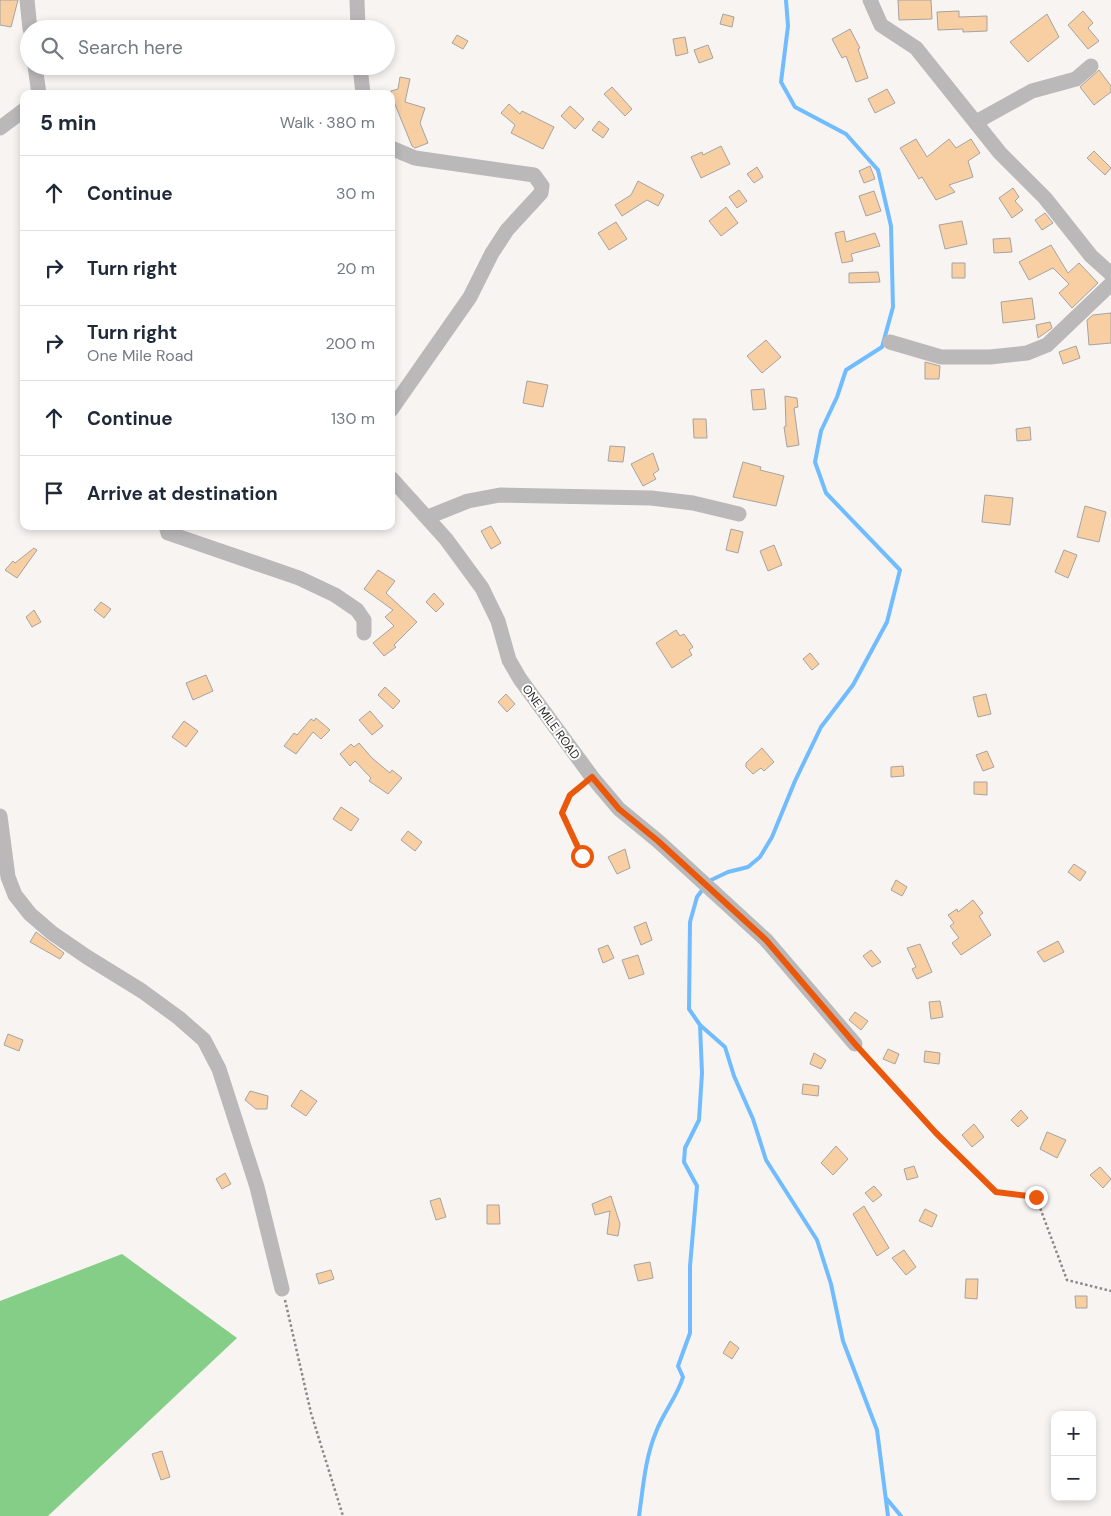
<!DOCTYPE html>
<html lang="en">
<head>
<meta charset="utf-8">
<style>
  body { margin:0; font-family:"DM Sans",sans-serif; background:#f6f6f7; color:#1f2937 }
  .controls { position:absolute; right:15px; bottom:15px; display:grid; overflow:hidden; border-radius:10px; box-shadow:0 2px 8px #0003 }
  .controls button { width:45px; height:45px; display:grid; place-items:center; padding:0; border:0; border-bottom:1px solid #e0e1e3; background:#fff; color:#1f2937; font:25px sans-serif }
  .stop { position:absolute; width:15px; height:15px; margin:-11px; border:4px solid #ea580c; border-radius:50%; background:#fff }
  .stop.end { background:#ea580c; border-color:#fff; box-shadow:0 1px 5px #0008 }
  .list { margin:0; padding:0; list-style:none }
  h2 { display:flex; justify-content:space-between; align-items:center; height:65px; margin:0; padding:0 20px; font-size:21px }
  h2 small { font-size:16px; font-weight:400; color:#747a83 }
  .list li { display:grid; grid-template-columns:32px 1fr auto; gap:15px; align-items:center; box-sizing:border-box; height:75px; padding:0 20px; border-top:1px solid #e0e1e3 }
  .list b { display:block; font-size:19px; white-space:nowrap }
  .list p { margin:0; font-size:16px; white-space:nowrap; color:#747a83 }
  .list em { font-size:16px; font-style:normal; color:#747a83 }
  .icon { flex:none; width:28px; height:28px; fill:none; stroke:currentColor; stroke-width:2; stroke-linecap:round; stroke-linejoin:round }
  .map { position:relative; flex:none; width:1111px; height:1516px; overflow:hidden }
  .search { position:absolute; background:#fff; box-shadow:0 2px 8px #0003; left:20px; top:20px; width:375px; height:55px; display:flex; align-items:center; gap:12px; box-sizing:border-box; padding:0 18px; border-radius:28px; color:#747a83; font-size:19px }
  .panel { position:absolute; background:#fff; box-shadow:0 2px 8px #0003; left:20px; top:90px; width:375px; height:440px; border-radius:10px }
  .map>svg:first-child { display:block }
  .forest { fill:#85ce88 }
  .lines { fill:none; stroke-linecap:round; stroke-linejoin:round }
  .stream { stroke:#70bcff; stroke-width:4 }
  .building { fill:#f7cfa3; stroke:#a6a3a1 }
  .path { stroke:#8b8988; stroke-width:2.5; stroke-dasharray:2.5 2.5; stroke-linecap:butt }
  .minor { stroke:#bab8b8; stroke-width:15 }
  .route { stroke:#ea580c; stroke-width:6 }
  .labels { text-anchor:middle; stroke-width:4; stroke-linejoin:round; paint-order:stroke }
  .street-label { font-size:12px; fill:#282726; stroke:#fff }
</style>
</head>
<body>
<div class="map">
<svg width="1111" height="1516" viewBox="0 0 1111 1516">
  <rect width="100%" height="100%" fill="#f7f4f2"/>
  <path class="forest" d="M122 1254 237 1338 48 1516H0V1301Z"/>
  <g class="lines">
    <path class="stream" d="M709 881 728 872 748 867 760 857 772 837 795 781 821 727 853 685 887 622 900 570 826 493 815 462 821 431 837 397 846 370 882 347 893 307 891 226 878 170 846 134 795 107 781 82 788 26 786 0
      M703 889 697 897 690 922 689 1009 700 1025 725 1047 734 1076 753 1119 766 1160 817 1240 831 1284 843 1341 877 1430 888 1516
      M886 1498 901 1516
      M639 1516C643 1489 645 1458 656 1432 663 1413 677 1397 683 1377L678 1366 690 1333V1266L697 1186 684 1162 685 1148 699 1120 702 1073 700 1025"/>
  </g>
  <path class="building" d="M0 0H18L11 27 0 25Z
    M898 0H931L932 19 899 20Z
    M959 11V17L987 16V31L963 32V29L938 30 937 12Z
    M1083 11 1093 23 1088 28 1099 41 1088 49 1068 25Z
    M723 14 734 17 732 27 720 24Z
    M1047 14 1059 37 1028 62 1010 42Z
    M850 29 860 48 858 49 868 78 856 82 846 56 842 58 832 39Z
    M457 35 468 41 463 49 452 43Z
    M685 37 688 53 676 56 673 39Z
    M708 45 713 58 699 63 694 50Z
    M1099 70 1111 86V92L1094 105 1080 87Z
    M400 77 410 79 405 102 425 108 420 123 428 143 415 148 412 146 394 102 391 103V91L398 89Z
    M612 87 632 109 625 116 604 94Z
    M887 89 895 103 875 113 868 99Z
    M509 104 520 114 522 111 554 127 543 149 511 133 515 125 501 113Z
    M570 106 584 119 575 129 561 116Z
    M599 121 609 129 603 138 592 130Z
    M916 139 927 157 949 139 956 148 971 139 980 153 968 161 973 177 949 185 955 192 936 200 922 177 919 179 900 148Z
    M721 146 730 164 701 178 691 157 702 152 703 155Z
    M1094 151 1111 168 1105 175 1087 158Z
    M870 166 875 179 864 183 859 171Z
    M757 167 763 177 754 183 747 174Z
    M638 181 664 195 658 206 647 200 622 216 615 205 631 195Z
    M1013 188 1019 197 1015 201 1023 210 1012 218 999 198Z
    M739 190 747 201 737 208 729 197Z
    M874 191 881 211 866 216 859 196Z
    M726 207 738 223 721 236 709 221Z
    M1045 213 1053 223 1042 230 1035 220Z
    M962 221 967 244 945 249 939 225Z
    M616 222 627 239 609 250 598 233Z
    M844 231 846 242 875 233 880 246 851 254 853 261 842 263 835 233Z
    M1010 238 1012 252 994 253 993 239Z
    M1051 245 1068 273 1079 263 1098 283 1072 308 1059 293 1069 284 1053 268 1029 280 1019 262Z
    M952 263H965V278H952Z
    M878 272 880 282 849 283V273Z
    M1032 298 1035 319 1003 323 1001 302Z
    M1111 313V343L1089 345 1087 320 1093 315Z
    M1050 322 1052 328 1038 338 1036 325Z
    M766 340 781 357 762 373 747 356Z
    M1076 346 1080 358 1063 364 1059 352Z
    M925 362 940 366 939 379H925Z
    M527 381 548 385 543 407 523 403Z
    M764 389 766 409 753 410 751 390Z
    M785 396 797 398 798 407 794 408 799 445 787 447 784 427 786 426Z
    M693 419H706L707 438H694Z
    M1030 427 1031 440 1017 441 1016 429Z
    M610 446 625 447 623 462 608 461Z
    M653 453 659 470 653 474 656 479 643 486 631 464Z
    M743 462 761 467 760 470 784 476 776 506 733 497Z
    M985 495 1013 498 1010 525 982 522Z
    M1085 506 1106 512 1099 542 1077 537Z
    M491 526 501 543 491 549 481 531Z
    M731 529 743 532 738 553 726 550Z
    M774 545 782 565 768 571 760 551Z
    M34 548 37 550 17 578 5 570 13 561 15 563Z
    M1064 550 1077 555 1068 578 1055 572Z
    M378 570 395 581 386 593 417 622 394 645 396 647 384 656 373 643 394 626 385 617 393 610 364 589Z
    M434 593 444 604 436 612 426 602Z
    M101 602 111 609 104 618 94 610Z
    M34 610 41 622 32 627 26 617Z
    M676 630 680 636 684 634 693 647 689 650 692 655 672 668 656 643Z
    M810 653 819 664 812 670 803 659Z
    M206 675 213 691 193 700 186 683Z
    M385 687 400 701 393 709 378 695Z
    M506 694 515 704 507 712 498 702Z
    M986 694 991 714 978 717 973 697Z
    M370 711 383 726 372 735 359 720Z
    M316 718 330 730 321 739 313 732 296 754 284 746 294 733 297 735 311 719 314 721Z
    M184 721 198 731 186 747 172 737Z
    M359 743 372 758 390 773 392 770 402 778 388 794 369 781 371 778 355 761 350 766 340 754 351 744 354 747Z
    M762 748 774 762 764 771 761 768 753 774 746 767V763Z
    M987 751 994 767 983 771 976 755Z
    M903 766 904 776 891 777V767Z
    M974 782H987V795L974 794Z
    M341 807 359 819 351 831 333 819Z
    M408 831 422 842 415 851 401 840Z
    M625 849 630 868 617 874 608 857Z
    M1074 864 1086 872 1080 881 1068 872Z
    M896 880 907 887 902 896 891 890Z
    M973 900 983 913 979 916 991 935 961 955 952 943 959 938 950 926 954 923 948 915 957 909 958 912Z
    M646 922 652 940 641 945 634 927Z
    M36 932 64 953 60 959 30 942Z
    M1058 941 1064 952 1044 962 1037 952Z
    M920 944 932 972 917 979 912 969 916 967 907 948Z
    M608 945 614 958 603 963 598 949Z
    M871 950 881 962 872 967 863 956Z
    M638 955 644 974 629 979 622 960Z
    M940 1001 943 1017 931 1019 929 1002Z
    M855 1012 868 1021 861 1030 849 1020Z
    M8 1034 23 1040 19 1051 4 1045Z
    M888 1049 899 1054 895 1064 883 1059Z
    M925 1051 940 1053 939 1064 924 1062Z
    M814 1053 826 1060 821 1069 810 1064Z
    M803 1084 819 1086 818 1096 802 1094Z
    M301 1090 317 1101 306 1116 291 1106Z
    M250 1091 268 1096 267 1109H256L245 1100Z
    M1021 1110 1028 1118 1018 1127 1011 1120Z
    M974 1124 984 1137 972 1147 962 1135Z
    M1047 1132 1066 1140 1057 1158 1040 1149Z
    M836 1146 848 1159 833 1175 821 1163Z
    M914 1166 918 1177 907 1180 904 1169Z
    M1100 1167 1111 1179 1103 1188 1090 1175Z
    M225 1173 231 1184 222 1189 216 1179Z
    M874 1186 882 1195 873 1202 865 1193Z
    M611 1196 620 1224 618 1236 607 1234 610 1211 595 1215 592 1204Z
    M440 1198 446 1217 436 1220 430 1201Z
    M487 1205H499L500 1224H487Z
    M864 1206 889 1248 877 1256 853 1214Z
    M925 1209 937 1215 932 1227 919 1221Z
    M904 1250 916 1267 906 1275 892 1258Z
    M650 1262 653 1278 638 1281 634 1265Z
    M331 1270 334 1279 319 1284 316 1274Z
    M966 1279H978L977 1299 965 1298Z
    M1075 1296H1087V1308H1076Z
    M730 1341 739 1348 732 1359 723 1353Z
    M162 1451 170 1477 161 1480 152 1454Z"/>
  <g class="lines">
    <path class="path" d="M582 784 570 795 562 813 582 855
      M863 1053 936 1133 996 1192 1036 1197 1067 1280 1111 1291
      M285 1300 311 1413 343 1516"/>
    <path class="minor" d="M27 0 30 29
      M357 0 358 29
      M870 0 881 25 916 48 1000 153 1045 198 1091 256 1111 274
      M35 66 39 94
      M360 66 363 94
      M976 122 1032 91 1076 79 1091 66
      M0 128 24 110
      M391 148 415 158 534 175 542 186 541 193 507 230 492 253 470 297 391 410
      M890 342 941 357H990L1027 353 1047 345 1111 284
      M391 478 446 539 482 588 498 621 509 660 520 679 592 777 619 809 658 841 766 940 855 1044
      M428 517 468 501 500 495 651 498 693 503 739 514
      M166 526 168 533 299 578 335 595 357 610 364 620V633
      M0 816 8 877 15 895 30 914 52 933 87 957 142 991 179 1018 204 1040 219 1069 257 1187 282 1289"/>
  </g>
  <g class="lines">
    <path class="route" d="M582 856 562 813 570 795 592 777 619 809 658 841 766 940 855 1044 936 1133 996 1192 1036 1197"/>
  </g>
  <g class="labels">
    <g class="street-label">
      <text transform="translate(551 722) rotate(54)" y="4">ONE MILE ROAD</text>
    </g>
  </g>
</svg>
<div class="controls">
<button>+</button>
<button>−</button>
</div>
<div class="stop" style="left:582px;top:856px"></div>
<div class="stop end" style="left:1036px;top:1197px"></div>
<div class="search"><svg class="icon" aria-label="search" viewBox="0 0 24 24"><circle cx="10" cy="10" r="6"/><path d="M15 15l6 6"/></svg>Search here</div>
<section class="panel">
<h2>5 min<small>Walk · 380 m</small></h2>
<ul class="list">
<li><svg class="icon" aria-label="ahead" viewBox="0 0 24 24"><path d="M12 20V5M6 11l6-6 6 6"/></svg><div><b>Continue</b></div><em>30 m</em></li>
<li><svg class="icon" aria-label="right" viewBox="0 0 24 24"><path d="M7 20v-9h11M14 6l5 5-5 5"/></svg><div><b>Turn right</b></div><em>20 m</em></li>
<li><svg class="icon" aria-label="right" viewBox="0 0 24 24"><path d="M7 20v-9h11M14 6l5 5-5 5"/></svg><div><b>Turn right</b><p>One Mile Road</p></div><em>200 m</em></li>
<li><svg class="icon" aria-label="ahead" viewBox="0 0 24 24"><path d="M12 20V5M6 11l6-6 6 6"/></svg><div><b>Continue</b></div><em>130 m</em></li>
<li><svg class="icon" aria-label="arrive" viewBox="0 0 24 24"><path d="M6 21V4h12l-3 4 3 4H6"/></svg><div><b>Arrive at destination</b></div></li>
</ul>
</section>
</div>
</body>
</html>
